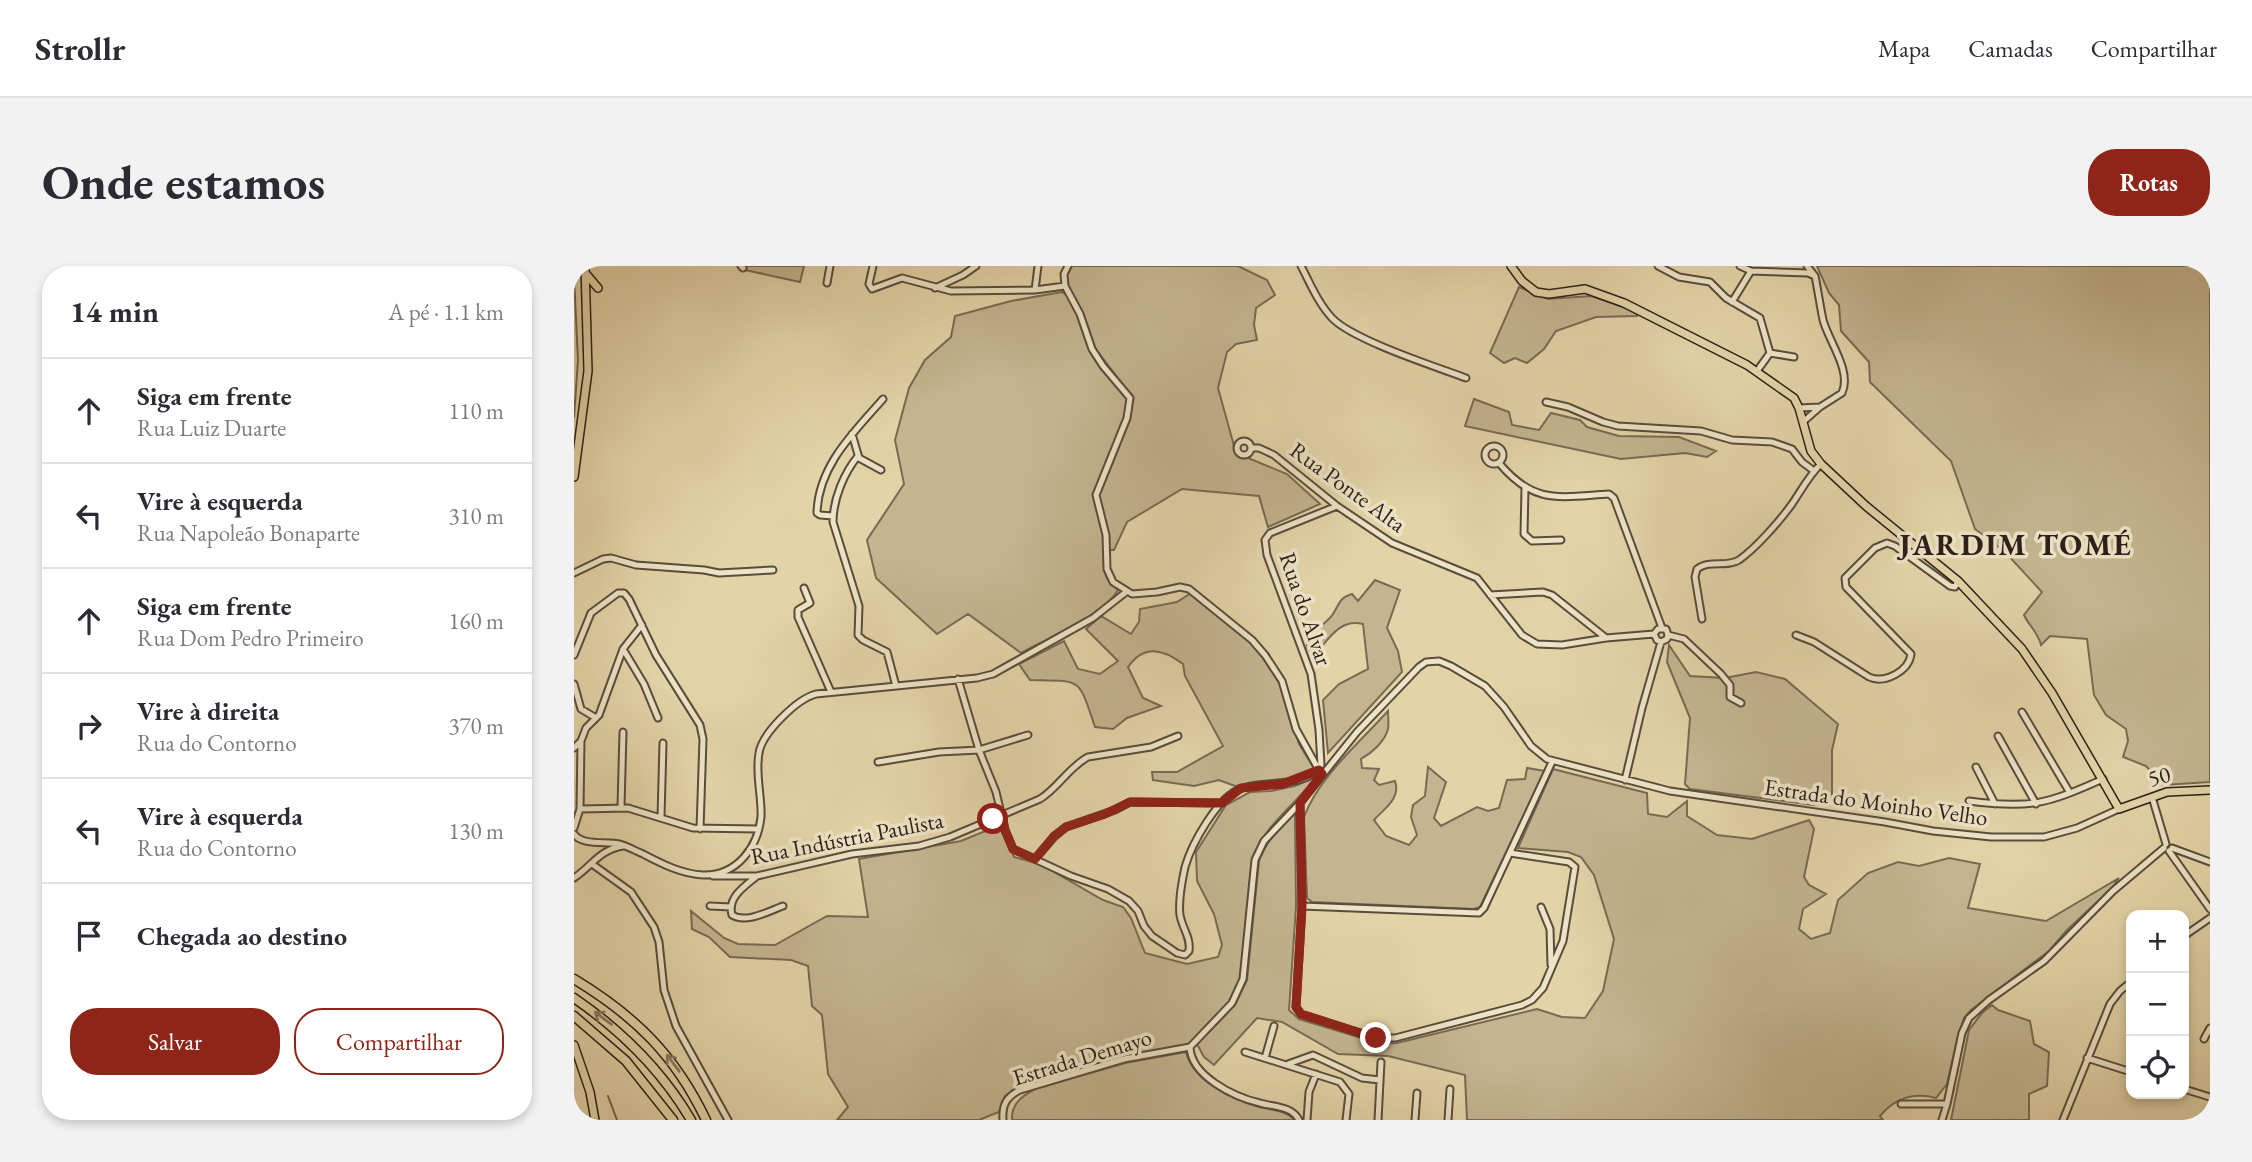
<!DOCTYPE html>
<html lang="pt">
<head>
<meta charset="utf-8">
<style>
  body { margin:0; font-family:"EB Garamond",serif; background:#f2f2f3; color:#2b2b33 }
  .controls { position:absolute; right:21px; bottom:21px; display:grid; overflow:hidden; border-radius:14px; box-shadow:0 4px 10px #0003 }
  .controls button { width:63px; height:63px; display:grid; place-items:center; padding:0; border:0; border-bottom:2px solid #e1e1e2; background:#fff; color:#2b2b33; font:35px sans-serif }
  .stop { position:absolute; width:21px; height:21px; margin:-16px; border:5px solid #8f2418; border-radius:50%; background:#fff }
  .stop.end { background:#8f2418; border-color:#fff; box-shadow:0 2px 7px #0008 }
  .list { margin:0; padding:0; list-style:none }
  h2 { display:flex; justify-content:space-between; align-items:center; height:91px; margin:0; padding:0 28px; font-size:30px }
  h2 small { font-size:23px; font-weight:400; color:#7c7c81 }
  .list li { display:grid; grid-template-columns:46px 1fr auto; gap:21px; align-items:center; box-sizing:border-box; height:105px; padding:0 28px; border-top:2px solid #e1e1e2 }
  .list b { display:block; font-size:26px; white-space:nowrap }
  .list p { margin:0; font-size:23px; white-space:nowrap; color:#7c7c81 }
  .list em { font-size:23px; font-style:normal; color:#7c7c81 }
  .actions { display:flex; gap:14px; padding:21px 28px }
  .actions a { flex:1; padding:16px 0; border:2px solid #8f2418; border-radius:28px; text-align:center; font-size:24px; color:#8f2418 }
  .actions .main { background:#8f2418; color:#fff }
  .icon { flex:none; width:38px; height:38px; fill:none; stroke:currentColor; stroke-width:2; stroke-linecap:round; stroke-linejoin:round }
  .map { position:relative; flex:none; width:1636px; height:854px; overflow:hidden; border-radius:28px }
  header { display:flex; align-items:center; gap:42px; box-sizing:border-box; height:98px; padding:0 35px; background:#fff; border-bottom:2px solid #e1e1e2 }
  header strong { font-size:33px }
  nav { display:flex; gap:38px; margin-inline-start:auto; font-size:24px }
  .intro { display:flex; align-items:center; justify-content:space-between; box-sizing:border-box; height:168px; padding:0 42px }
  h1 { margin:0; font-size:49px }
  .button { padding:18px 32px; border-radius:28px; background:#8f2418; color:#fff; font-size:24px; font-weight:700 }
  main { display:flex; gap:42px; padding:0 42px }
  aside { flex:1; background:#fff; border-radius:28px; box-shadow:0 4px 10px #0003 }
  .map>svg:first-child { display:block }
  .green { fill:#c4b590; stroke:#786a54; stroke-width:2 }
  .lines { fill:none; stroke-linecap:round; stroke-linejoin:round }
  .stream { stroke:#746651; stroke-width:2 }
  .minor-casing { stroke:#594c3c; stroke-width:9 }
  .major-casing { stroke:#2b1f18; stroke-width:10 }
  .highway-casing { stroke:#2b1f18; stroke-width:11 }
  .minor { stroke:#ede3c6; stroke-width:5 }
  .major { stroke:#e3d4a8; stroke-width:7 }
  .highway { stroke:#e3d4a8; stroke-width:8 }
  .oneway { stroke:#877a60 }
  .route { stroke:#8f2418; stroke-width:9 }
  .labels { text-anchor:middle; stroke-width:7; stroke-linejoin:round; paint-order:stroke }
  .street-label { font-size:23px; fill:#2b1f18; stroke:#ede3c6 }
  .district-label { font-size:30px; font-weight:bold; letter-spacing:2px; fill:#2b1f18; stroke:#ede3c6 }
</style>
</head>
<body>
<header>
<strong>Strollr</strong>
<nav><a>Mapa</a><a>Camadas</a><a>Compartilhar</a></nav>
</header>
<div class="intro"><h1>Onde estamos</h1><a class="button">Rotas</a></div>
<main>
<aside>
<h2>14 min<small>A pé · 1.1 km</small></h2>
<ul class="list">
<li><svg class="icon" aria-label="ahead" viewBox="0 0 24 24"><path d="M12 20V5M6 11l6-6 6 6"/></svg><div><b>Siga em frente</b><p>Rua Luiz Duarte</p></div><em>110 m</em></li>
<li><svg class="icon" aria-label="left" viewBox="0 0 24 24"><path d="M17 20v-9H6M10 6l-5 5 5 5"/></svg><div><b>Vire à esquerda</b><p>Rua Napoleão Bonaparte</p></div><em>310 m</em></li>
<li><svg class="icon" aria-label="ahead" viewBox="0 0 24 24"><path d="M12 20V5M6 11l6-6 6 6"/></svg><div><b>Siga em frente</b><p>Rua Dom Pedro Primeiro</p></div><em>160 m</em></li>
<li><svg class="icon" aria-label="right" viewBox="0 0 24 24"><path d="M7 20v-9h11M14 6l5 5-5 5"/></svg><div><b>Vire à direita</b><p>Rua do Contorno</p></div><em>370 m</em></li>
<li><svg class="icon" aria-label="left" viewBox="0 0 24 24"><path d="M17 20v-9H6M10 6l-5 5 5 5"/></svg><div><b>Vire à esquerda</b><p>Rua do Contorno</p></div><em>130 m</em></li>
<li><svg class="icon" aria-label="arrive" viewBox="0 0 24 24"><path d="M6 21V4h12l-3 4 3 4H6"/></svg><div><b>Chegada ao destino</b></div></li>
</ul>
<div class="actions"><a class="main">Salvar</a><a>Compartilhar</a></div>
</aside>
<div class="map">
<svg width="1636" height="854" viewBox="0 0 1636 854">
  <rect width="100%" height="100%" fill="#e3d4a8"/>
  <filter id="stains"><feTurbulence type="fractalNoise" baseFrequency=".00286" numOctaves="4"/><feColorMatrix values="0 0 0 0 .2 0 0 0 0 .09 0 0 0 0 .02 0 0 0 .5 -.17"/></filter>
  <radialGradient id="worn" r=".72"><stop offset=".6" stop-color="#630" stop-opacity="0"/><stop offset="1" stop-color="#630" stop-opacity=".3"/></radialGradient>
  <path class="green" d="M173 0H230L226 16 171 4Z
    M498 0H664L693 14 701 29 682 42 680 59 683 74 662 78 653 86 644 122 662 187 713 208 746 238 694 261 685 230 608 223 553 256 540 284H535V269L525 230 556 153 559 132 521 82 509 47 493 18V9Z
    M1243 0H1636V516L1589 519 1572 500 1549 491 1554 475 1552 463 1532 449 1520 429 1513 373 1476 370 1467 379C1464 366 1455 360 1450 349L1468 326 1431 286 1401 263 1377 195 1296 116 1295 96 1267 65 1265 39 1255 27Z
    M945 21 974 33 1017 30 1064 46 1063 50 1022 51 982 65 970 83 953 97 941 92 930 97 916 87Z
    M488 26C503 33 506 59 514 73 525 94 541 113 554 133L551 151 520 229 530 270V303L533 312 544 324C527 353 476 370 447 387L394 348 363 368 302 312 293 274 330 218 321 174 335 122 351 94 377 71 381 50 437 35Z
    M900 133 935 146 938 159 965 164 977 147 1006 154 1013 161 1045 170 1105 171 1142 185 1133 191 1111 187 1047 193 891 160Z
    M801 314 826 324 813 362 824 385 828 406 754 487 749 434 765 418 794 403 789 358C766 352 755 373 741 388L733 382V371C741 364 754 356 759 348 766 337 765 332 778 328L784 335Z
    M617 327 676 376 695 399 708 422 725 478 740 502 709 514 661 520 645 514 620 520 579 514 578 506H603L649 480 611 410 609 398C589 383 570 378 554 401L569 432 587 440 553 452 539 463 521 461C504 411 509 415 456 414L445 398 490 375 504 403 526 408 544 395 512 363 527 350 557 368 565 356 566 343 603 336Z
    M1095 379 1116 410 1151 412 1182 406 1211 413 1264 458 1258 484V535L1240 539 1116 523 1111 518 1116 452 1093 396Z
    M814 445C814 450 815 458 814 463 811 475 798 487 787 493L788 502 805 503 800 514 805 519 821 515C827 532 811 542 800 554L812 570 835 579 843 569 837 551 839 539 851 530 854 501 872 516 860 552 867 560 903 541 914 545 925 542 933 514 951 513 953 502 971 505 906 641 900 643 738 636 733 632 730 551C744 512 786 476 814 445Z
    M979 503 1073 527 1074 548 1093 551 1113 535V550L1143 569 1178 573 1235 554 1240 563 1230 611 1235 619 1252 628 1229 643 1225 663 1237 673 1256 667 1264 634 1294 607 1324 596 1345 600 1375 592 1406 598 1394 642 1472 655 1545 612 1537 623 1493 664 1475 685 1397 744 1390 752 1384 770 1373 818 1362 832C1339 826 1321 832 1306 850L1309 854H893L891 809 814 790 764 788 708 756 683 752 640 799 630 791 623 778 661 739 673 714 685 595C692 575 706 562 721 547L722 641 715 744 725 753 807 778 823 777 963 743 988 751 1011 752 1029 725 1040 673 1020 609 1007 591 994 586 944 582Z
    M738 512H742C721 538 689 561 678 594L666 712 655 736 615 778 550 790 445 821 431 830 425 846 405 854H263L274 841 254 808 248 749 238 740 234 700 217 694 156 691 135 671 118 663 117 645 150 672 164 678 201 679 253 650 294 651 285 593 387 575 426 559 440 591 468 599 529 634 549 641 557 652 571 687 613 698 644 691 648 679 640 648 623 615 622 586 652 539 676 526 697 525 721 520Z
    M1418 739 1424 744 1456 755 1460 778 1475 786 1473 820 1455 828V854H1377L1395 764 1408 747Z
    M612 786C619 815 659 834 685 841 697 844 712 844 721 854H438C437 838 448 830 461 823L551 797Z"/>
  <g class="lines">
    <path class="stream" d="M0 11 4 94 0 151
      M34 830 43 854"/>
    <defs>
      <path id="minor" d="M167 0 169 2
        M299 0 295 18 298 23 328 12 377 25 461 24 464 0
        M494 0 490 8 491 20 506 48 518 83 529 100 556 132 553 152 522 229 532 269 533 303 539 316 558 328 583 326 606 321 615 323 678 374 691 389 708 415 722 463 746 506
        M727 0C736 17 744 37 758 52 779 74 860 100 892 112
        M1084 0 1105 11 1136 16 1152 32 1186 52 1196 87 1220 91
        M1166 0 1177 5 1234 7 1241 10C1244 25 1246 39 1249 54 1255 76 1278 105 1268 127L1246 141
        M1233 0 1241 10
        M253 17 256 0
        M361 22 389 9 402 0
        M461 24 491 20
        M1158 36 1177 5
        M1183 105 1196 87
        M972 136 994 141 1029 156 1044 160 1127 165 1158 174 1198 176 1218 183 1228 196 1240 205
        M1225 142 1246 141 1229 156
        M278 168 285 192 307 204
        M663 182a7 7 0 1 1 14 0a7 7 0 1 1-14 0Z
        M911 189a9 9 0 1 1 18 0a9 9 0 1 1-18 0Z
        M677 182H685L700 189 763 240 818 277 903 312 948 369 963 378 988 379 1032 372 1080 368 1084 363H1092L1094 369 1093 373 1087 376 1083 374 1080 368
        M284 190C270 207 259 233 259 256L285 340 284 369 289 374 313 386 322 420
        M925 197C960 239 985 231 1035 228L1040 232 1088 362
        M951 222 950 268 958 275 987 274
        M259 250 246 249 243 247C244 200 280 166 309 133
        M0 307 29 293 37 292 62 299 130 304 145 307 199 304
        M230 322 236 337 224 344V351L257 426
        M916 329 969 326 978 329 1032 372
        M1128 353 1121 311 1123 303C1136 293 1152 302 1165 294 1182 282 1205 256 1218 238 1227 225 1235 209 1247 198
        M1094 369 1110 373 1147 408 1156 419V431L1167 437
        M1222 369 1240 376 1295 411C1311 418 1335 405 1337 388L1272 321 1271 312 1301 282 1313 277 1321 280 1376 320 1381 321 1384 315
        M49 383 70 418 84 452
        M0 389 17 347 44 327H50L55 333 82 389 126 459 129 473 126 563
        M384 413 405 484 422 526 431 564 439 583 497 610 534 623 555 635 564 645 570 660 578 670 603 687 611 689 615 685C617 671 608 662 606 649 604 634 608 615 611 601 618 577 643 532 666 523 688 513 733 524 747 499L745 464 737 408 693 289 691 274 696 267 763 240
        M0 418 7 443 22 452
        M1448 446 1496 527
        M1424 470 1462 538
        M0 482 7 475 12 462 25 449 49 383 68 359
        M304 496 365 486 405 484 454 469
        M1402 501 1421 538
        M1051 514 1068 442 1087 376
        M1578 531 1592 578
        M1395 535C1456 543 1473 538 1529 513
        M726 537 728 640 722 741 727 748 801 772H821L948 739 958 734 969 722 989 675 1001 601 995 596 936 587
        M47 541 49 466
        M6 543 7 475
        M87 551 89 477
        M0 562 6 543 54 542 119 562 185 563
        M0 568C8 580 32 575 45 578 53 580 62 585 69 588 88 598 108 608 129 609 163 610 184 581 187 551 188 530 181 508 185 487 188 467 223 433 242 428L403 412 419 408 519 352 552 326
        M1598 582 1636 596
        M1595 585 1636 643
        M461 593 480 571 492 561 541 544 556 536 648 537
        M18 598 57 626 80 661 85 676 90 724 102 760 154 854
        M139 610H183L278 588 345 580 376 571 466 533C484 522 495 501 514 491L577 481 604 470
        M183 610C171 620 153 631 158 649 172 658 195 645 209 640
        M0 612C19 599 25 584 49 580
        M136 640 157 641
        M728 640 905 647 910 642 978 496
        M967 641 976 663 977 699
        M1610 670 1636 652
        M1630 773 1636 762
        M616 781 658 737 669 713 681 594 690 575 726 537 783 466 845 401 852 396 865 395 877 400 911 420 930 441 957 480 973 493 1096 525 1311 556 1359 565 1417 571H1470L1503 562 1545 543
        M616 781C617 810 660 831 686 837 700 841 718 840 725 854
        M671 786 766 816 775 828 772 854
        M691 792 700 760
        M1513 792 1557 806
        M714 798 739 789 788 812 806 814
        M1610 823 1636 831
        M1327 838H1373
        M429 854C428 839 432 831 446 824L550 793 616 781
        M733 854 735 826 742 808
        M804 854 807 796
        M841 854 843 827
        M874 854 876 823
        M1368 854 1373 838 1388 767 1395 752 1415 734 1470 695 1539 625 1590 582
        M1489 854 1536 738 1546 725 1557 716"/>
      <path id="major" d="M937 0 948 15 962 26 975 28 1011 23 1050 37 1173 99 1220 132 1225 142 1237 185 1247 198 1292 240 1384 315 1448 383 1478 427 1545 543 1593 526 1636 524
        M13 9 24 22
        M0 211 14 105 11 0
        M0 779 16 826 21 854"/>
      <path id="highway" d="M0 713C61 750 101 789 132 854
        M0 732C48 765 87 803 117 854
        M0 750 52 795 99 854
        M0 850 1 854"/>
    </defs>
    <use href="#minor" class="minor-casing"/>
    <use href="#major" class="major-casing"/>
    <use href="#highway" class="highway-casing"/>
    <use href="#minor" class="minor"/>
    <use href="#major" class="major"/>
    <use href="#highway" class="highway"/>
  </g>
  <defs><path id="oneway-shaft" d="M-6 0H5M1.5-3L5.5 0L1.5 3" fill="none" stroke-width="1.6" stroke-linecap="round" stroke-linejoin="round" transform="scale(1.75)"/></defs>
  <g class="oneway">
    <use href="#oneway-shaft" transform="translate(29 752) rotate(-143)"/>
    <use href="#oneway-shaft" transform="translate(99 797) rotate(-127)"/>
  </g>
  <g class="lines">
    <path class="route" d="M419 553 428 549 431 564 439 583 461 593 480 570 492 561 531 548 556 536 648 537 667 522 709 518 745 504 748 508 726 537 728 640 722 741 727 748 802 772"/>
  </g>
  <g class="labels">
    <g class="street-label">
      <text transform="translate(774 221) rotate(36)" y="8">Rua Ponte Alta</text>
      <text transform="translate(732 343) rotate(71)" y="8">Rua do Alvar</text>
      <text transform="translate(1585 510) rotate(-14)" y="8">50</text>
      <text transform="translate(1302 536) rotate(8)" y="8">Estrada do Moinho Velho</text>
      <text transform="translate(273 572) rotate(-11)" y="8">Rua Indústria Paulista</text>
      <text transform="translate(508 791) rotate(-17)" y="8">Estrada Demayo</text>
    </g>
    <g class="district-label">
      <text x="1442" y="289">JARDIM TOMÉ</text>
    </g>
  </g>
  <rect width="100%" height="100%" filter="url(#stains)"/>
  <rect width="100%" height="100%" fill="url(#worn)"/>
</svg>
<div class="controls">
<button>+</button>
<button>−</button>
<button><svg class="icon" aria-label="locate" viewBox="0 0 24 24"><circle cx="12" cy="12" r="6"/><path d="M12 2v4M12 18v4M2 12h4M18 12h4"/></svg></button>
</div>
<div class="stop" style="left:419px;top:553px"></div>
<div class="stop end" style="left:802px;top:772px"></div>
</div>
</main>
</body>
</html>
